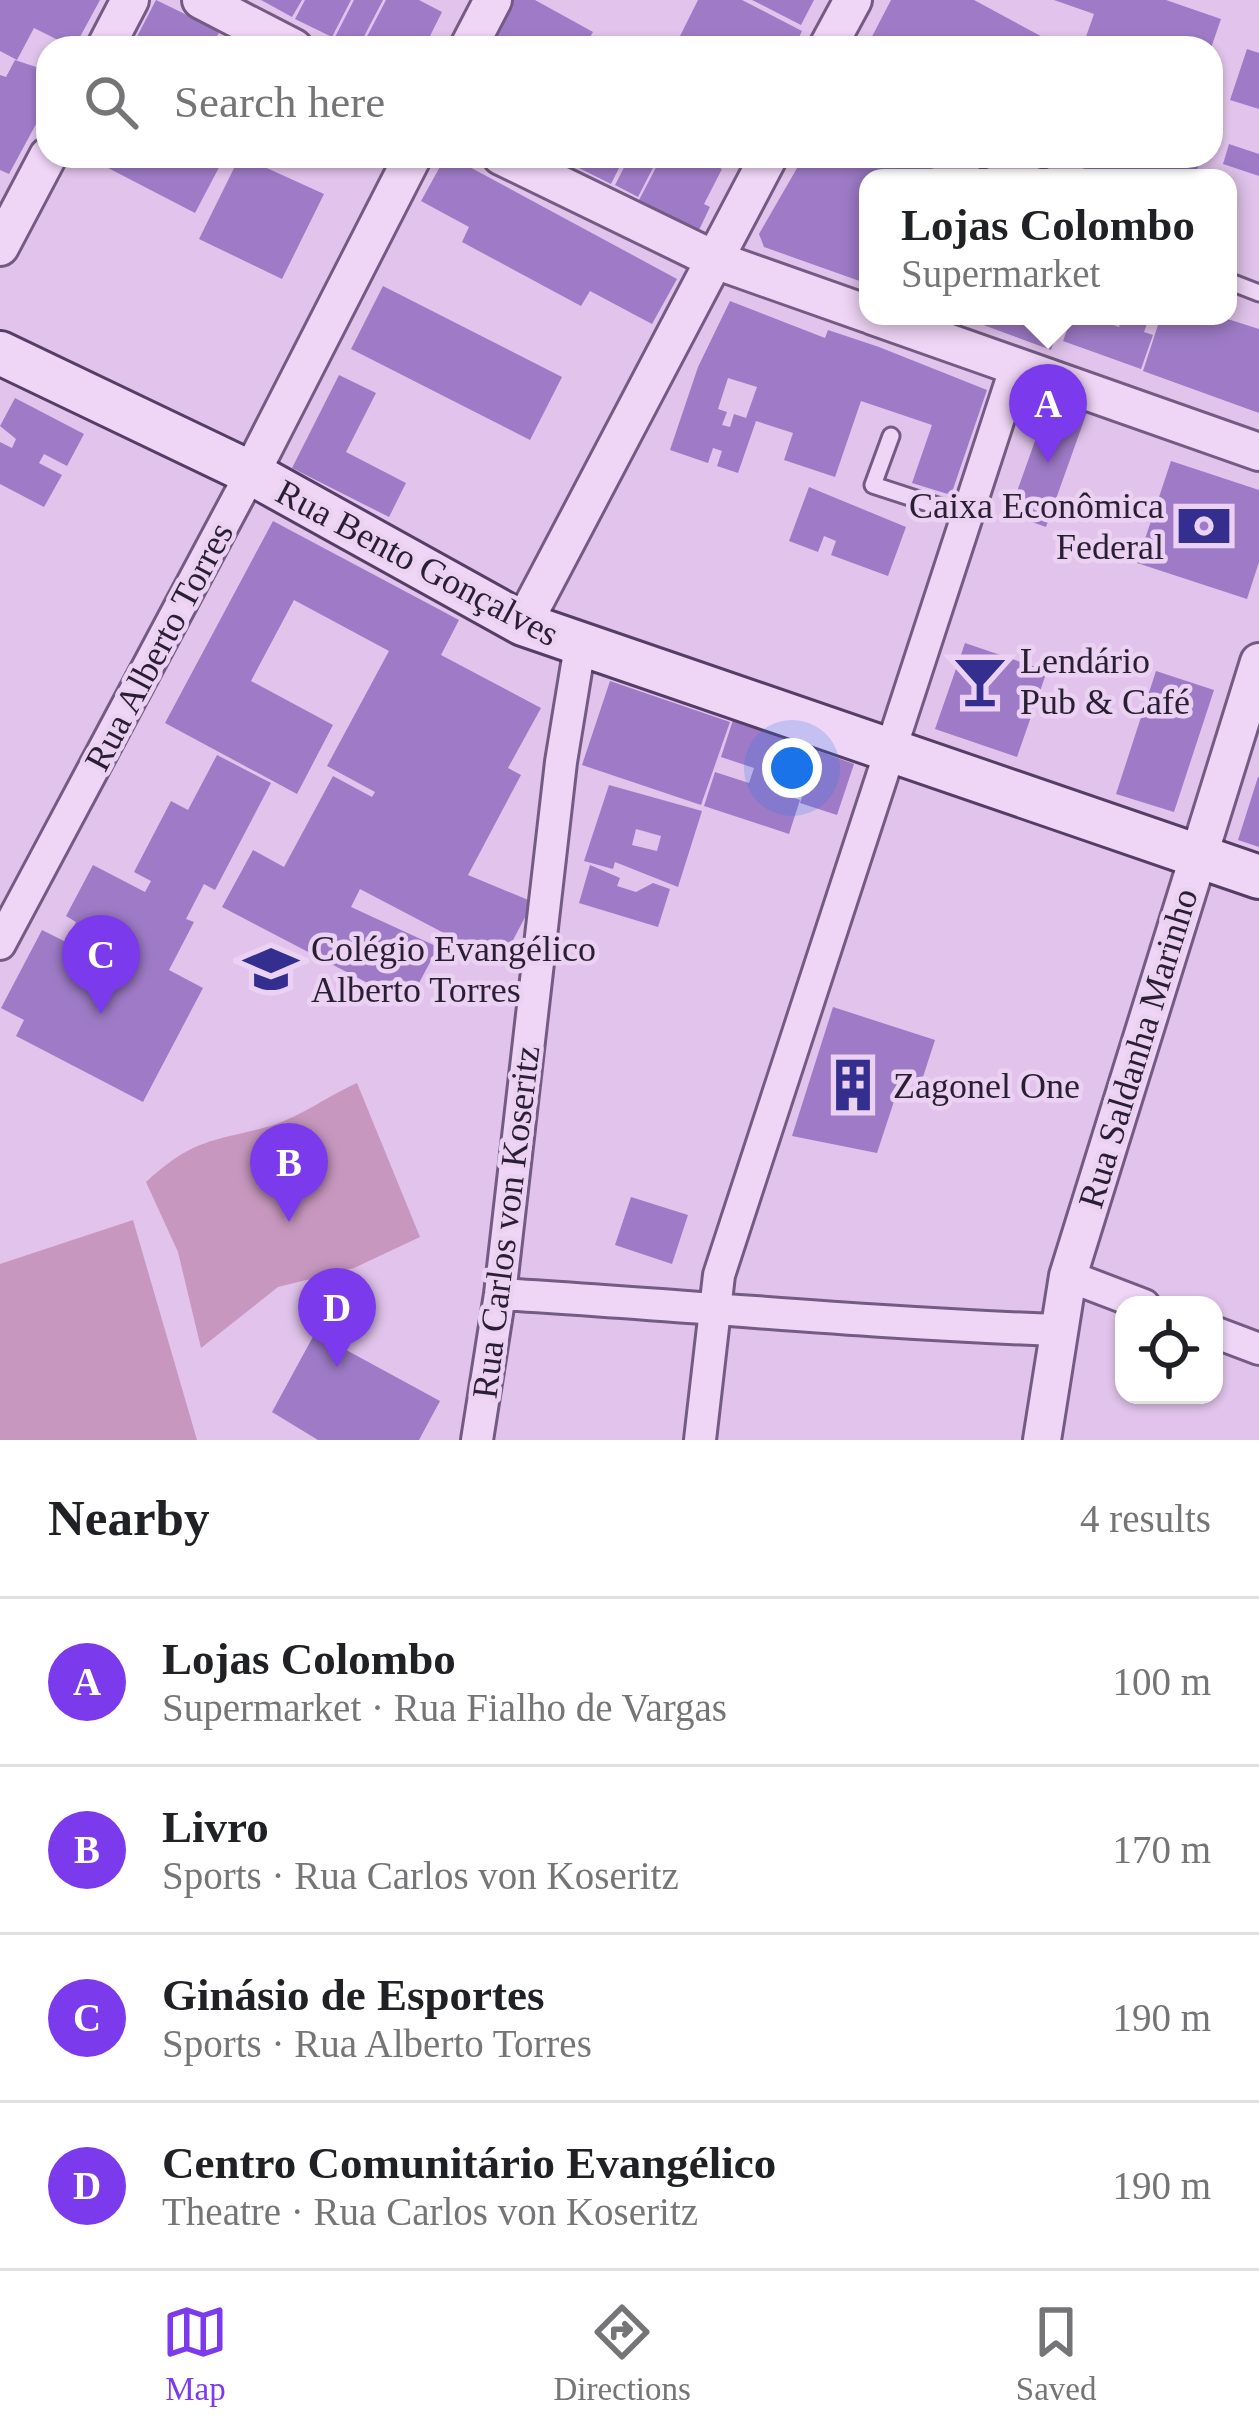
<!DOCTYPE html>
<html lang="en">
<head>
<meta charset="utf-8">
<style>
  body { margin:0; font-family:Georgia,serif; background:#f6f6f6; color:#202124 }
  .controls { position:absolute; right:36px; bottom:36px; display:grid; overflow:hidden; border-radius:24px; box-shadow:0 3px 9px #0004 }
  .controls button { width:108px; height:108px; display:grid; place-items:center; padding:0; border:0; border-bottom:3px solid #e0e0e0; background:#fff; color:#202124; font:60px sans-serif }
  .you { position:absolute; left:792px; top:768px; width:42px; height:42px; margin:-30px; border:9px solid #fff; border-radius:50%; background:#1a73e8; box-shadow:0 0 0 18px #1a73e833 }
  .badge { display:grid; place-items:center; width:78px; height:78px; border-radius:50%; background:#7c3aed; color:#fff; font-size:39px; font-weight:700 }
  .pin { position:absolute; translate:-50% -99px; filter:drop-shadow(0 3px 6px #0008) }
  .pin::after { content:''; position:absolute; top:63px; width:42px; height:36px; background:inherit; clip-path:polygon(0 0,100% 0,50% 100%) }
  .popup { position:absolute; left:859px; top:169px; width:378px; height:156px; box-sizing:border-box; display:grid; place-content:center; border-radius:24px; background:#fff; filter:drop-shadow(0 3px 9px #0005); font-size:39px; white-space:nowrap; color:#757577 }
  .popup b { font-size:45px; color:#202124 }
  .popup::after { content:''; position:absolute; left:50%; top:100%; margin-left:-24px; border:24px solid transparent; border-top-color:#fff }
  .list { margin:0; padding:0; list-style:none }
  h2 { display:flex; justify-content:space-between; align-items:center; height:156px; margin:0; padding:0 48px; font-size:51px }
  h2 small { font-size:39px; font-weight:400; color:#757577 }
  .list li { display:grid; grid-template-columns:78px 1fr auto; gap:36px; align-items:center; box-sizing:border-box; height:168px; padding:0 48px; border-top:3px solid #e0e0e0 }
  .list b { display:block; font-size:45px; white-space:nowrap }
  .list p { margin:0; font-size:39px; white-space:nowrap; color:#757577 }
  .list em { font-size:39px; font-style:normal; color:#757577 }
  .icon { flex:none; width:66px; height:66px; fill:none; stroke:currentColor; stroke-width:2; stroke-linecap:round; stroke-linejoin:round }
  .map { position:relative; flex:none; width:1259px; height:1440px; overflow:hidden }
  .search { position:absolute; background:#fff; box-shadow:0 3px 9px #0004; left:36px; right:36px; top:36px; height:132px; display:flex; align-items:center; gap:30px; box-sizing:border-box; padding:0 42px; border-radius:36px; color:#757577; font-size:45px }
  .sheet { height:828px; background:#fff }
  nav { display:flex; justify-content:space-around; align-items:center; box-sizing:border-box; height:168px; border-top:3px solid #e0e0e0; background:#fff; font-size:33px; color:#757577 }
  nav a { display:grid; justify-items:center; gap:6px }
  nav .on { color:#7c3aed }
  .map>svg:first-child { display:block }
  .green { fill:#c897bf }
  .building { fill:#9f7bc7; fill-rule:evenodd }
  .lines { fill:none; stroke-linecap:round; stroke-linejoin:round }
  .service-casing { stroke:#735b84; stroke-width:21 }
  .minor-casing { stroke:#735b84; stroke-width:36 }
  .tertiary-casing { stroke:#735b84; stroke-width:42 }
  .secondary-casing { stroke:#543e65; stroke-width:48 }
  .service { stroke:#efd5f6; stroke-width:15 }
  .minor { stroke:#efd5f6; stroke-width:30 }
  .tertiary { stroke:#efd5f6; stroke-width:36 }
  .secondary { stroke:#efd5f6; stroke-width:42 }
  .labels { text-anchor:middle; stroke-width:9; stroke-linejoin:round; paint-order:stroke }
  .poi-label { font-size:36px; fill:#2a1e34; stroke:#ebd2f3; text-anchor:start }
  .street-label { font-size:36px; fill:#2a1e34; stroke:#ebd2f3 }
</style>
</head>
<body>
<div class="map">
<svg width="1259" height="1440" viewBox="0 0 1259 1440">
  <rect width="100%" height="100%" fill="#e1c3eb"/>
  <path class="green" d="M357 1083 420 1237 354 1268 278 1287 201 1348 178 1252 146 1182C191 1141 207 1142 263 1128 295 1121 327 1096 357 1083Z
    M133 1220 197 1440H0V1264Z"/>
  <path class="building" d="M0 0H100L74 48 34 28 17 60 0 51Z
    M156 0 220 31 213 43 222 48H131Z
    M261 0H302L292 17Z
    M305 0H351L332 37 295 19Z
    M354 0H383L358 48 334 39Z
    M386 0H419L442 12 424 48H361Z
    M511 0H535L593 32 584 48H486Z
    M698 0H742L802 31 794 48H674Z
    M752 0H814L801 25Z
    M891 0H974L1063 48H866Z
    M1054 0H1166L1221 19 1211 48 1180 43 1178 48H1082L1094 14Z
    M1247 49 1259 53V109L1230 100Z
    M15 60 48 71V102L9 174 0 170V75L6 77Z
    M1229 144 1259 154V176L1223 164Z
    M85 156H225L195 213Z
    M240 156 324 194 282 279 199 239Z
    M577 156H625L611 184 573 165Z
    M630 156H659L638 197 615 185Z
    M662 156H696L722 169 704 204 710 207 699 230 639 200Z
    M804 156H897L957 177 868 178V284L764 247 759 234Z
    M909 156H948L941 168Z
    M1049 157 1196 156 1201 158 1194 178H1112Z
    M453 158 677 279 652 324 590 291 581 306 462 242 469 227 421 201 442 163Z
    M383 286 562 377 530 440 351 349Z
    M730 301 825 338 828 330 879 347 987 390 951 495 912 483 932 425 861 401 835 477 784 460 793 433 756 421 738 473 717 466 722 451 713 448 708 463 670 450 698 367ZM728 378 757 387 746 418 734 414 730 427 722 425 727 412 718 409Z
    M959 316H1064L1051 350Z
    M1072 316H1114L1111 324 1119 327 1123 316H1173L1191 322 1194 316H1218L1259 329V413L1143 371 1158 325 1148 321 1144 332 1153 335 1141 369 1063 341Z
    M339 375 376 393 346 452 406 483 389 517 292 468Z
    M15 398 84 434 67 466 44 454 39 463 62 475 44 507 0 484V442L12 448 16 439 0 426Z
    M1050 399 1087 412 1046 527 1009 514Z
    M1171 461 1259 490V562L1247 599 1137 563Z
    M809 487 906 527 888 576 831 555 836 541 824 536 818 552 789 541Z
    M273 521 459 620 441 655 541 708 508 768 521 775 468 875 533 902 501 963 360 889 351 907 438 947 408 1004 222 907 253 850 284 867 333 776 372 797 375 792 327 766 389 651 294 600 251 681 333 725 297 794 165 723Z
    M965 643 1047 671 1017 757 935 729Z
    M1156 671 1214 690 1174 812 1116 794Z
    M610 681 730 722 701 805 582 765Z
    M733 720 854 764 837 815 800 803 806 785 776 776 771 790 800 800 789 834 704 806 715 772 749 783 754 768 721 757Z
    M217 755 271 783 215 890 204 884 186 919 194 922 169 970 203 988 143 1102 16 1036 24 1020 1 1008 42 930 66 942 76 922 66 916 93 865 145 892 151 881 134 872 171 801 188 810Z
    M1258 777H1259V847L1238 840Z
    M609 785 702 811 678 887 615 862 613 869 584 861ZM636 829 661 836 657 851 632 845Z
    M590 865 620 878 617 886 636 892 653 883 670 889 658 927 579 903Z
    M833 1007 935 1040 922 1080 903 1074 877 1153 792 1136Z
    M631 1197 688 1215 672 1264 615 1245Z
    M315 1333 440 1401 419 1440H318L272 1412Z"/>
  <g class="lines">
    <defs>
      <path id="service" d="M983 159 1044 178
        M1228 281 1259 293
        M891 436 873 485 968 516"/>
      <path id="minor" d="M0 944 251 473
        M1068 1276 1144 1305
        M500 1294C687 1305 873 1324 1061 1330
        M1214 1332 1259 1349
        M477 1440 500 1294 561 762 580 646
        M700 1440 719 1275 1016 366"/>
      <path id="tertiary" d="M201 0 294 48
        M105 48 130 0
        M468 48 493 0
        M827 48 853 0
        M501 156 715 260 868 314
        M0 247 48 156
        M873 316 1259 452
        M251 473 413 156
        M523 624 769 156
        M1042 1440 1068 1276 1259 662"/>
      <path id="secondary" d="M0 353 251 473 523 624 1259 877"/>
    </defs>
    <use href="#service" class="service-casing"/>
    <use href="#minor" class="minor-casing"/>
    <use href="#tertiary" class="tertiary-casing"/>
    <use href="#secondary" class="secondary-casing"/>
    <use href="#service" class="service"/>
    <use href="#minor" class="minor"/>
    <use href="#tertiary" class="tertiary"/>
    <use href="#secondary" class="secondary"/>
  </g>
  <defs>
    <symbol id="bank-bare" viewBox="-9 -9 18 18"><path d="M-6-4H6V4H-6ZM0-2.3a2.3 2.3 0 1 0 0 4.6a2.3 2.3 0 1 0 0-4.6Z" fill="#342f8f" stroke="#ebd2f3" stroke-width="2.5" paint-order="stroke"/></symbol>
    <symbol id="bar-bare" viewBox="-9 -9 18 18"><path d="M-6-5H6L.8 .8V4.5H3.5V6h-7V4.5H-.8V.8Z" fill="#342f8f" stroke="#ebd2f3" stroke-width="2.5" paint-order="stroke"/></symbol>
    <symbol id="school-bare" viewBox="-9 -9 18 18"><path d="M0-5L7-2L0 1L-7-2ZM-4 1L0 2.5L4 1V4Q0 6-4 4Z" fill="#342f8f" stroke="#ebd2f3" stroke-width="2.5" paint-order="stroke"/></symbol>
    <symbol id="building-bare" viewBox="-9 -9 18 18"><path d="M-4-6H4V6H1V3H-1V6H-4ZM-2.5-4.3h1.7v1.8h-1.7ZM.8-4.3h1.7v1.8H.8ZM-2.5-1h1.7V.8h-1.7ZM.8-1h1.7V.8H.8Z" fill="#342f8f" stroke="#ebd2f3" stroke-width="2.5" paint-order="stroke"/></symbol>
  </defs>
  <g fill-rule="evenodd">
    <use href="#bank-bare" x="1166" y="488" width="76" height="76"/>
    <use href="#bar-bare" x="942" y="643" width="76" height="76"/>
    <use href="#school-bare" x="233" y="931" width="76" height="76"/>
    <use href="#building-bare" x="815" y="1047" width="76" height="76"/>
  </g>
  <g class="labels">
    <g class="poi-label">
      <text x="1164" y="518" text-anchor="end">Caixa Econômica<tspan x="1164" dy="41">Federal</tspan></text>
      <text x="1020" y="673">Lendário<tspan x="1020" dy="41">Pub &amp; Café</tspan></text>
      <text x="311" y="961">Colégio Evangélico<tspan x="311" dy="41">Alberto Torres</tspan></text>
      <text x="893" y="1098">Zagonel One</text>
    </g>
    <g class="street-label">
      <text transform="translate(418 562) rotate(28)" y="13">Rua Bento Gonçalves</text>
      <text transform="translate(158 646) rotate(-62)" y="13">Rua Alberto Torres</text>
      <text transform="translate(1137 1048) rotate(-73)" y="13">Rua Saldanha Marinho</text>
      <text transform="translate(505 1222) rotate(-83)" y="13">Rua Carlos von Koseritz</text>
    </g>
  </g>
</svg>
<div class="controls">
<button><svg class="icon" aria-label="locate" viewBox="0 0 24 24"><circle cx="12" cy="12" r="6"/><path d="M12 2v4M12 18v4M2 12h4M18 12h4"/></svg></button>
</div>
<div class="you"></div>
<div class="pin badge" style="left:1048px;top:463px">A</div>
<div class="popup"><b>Lojas Colombo</b>Supermarket</div>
<div class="pin badge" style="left:289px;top:1222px">B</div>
<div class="pin badge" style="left:101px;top:1014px">C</div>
<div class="pin badge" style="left:337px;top:1367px">D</div>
<div class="search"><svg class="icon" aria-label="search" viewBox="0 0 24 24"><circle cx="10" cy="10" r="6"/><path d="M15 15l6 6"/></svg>Search here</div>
</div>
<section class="sheet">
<h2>Nearby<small>4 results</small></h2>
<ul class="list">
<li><span class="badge">A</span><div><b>Lojas Colombo</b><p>Supermarket · Rua Fialho de Vargas</p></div><em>100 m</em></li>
<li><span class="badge">B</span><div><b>Livro</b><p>Sports · Rua Carlos von Koseritz</p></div><em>170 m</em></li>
<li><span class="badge">C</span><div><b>Ginásio de Esportes</b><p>Sports · Rua Alberto Torres</p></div><em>190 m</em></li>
<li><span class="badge">D</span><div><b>Centro Comunitário Evangélico</b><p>Theatre · Rua Carlos von Koseritz</p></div><em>190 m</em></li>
</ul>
</section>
<nav>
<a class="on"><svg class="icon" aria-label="map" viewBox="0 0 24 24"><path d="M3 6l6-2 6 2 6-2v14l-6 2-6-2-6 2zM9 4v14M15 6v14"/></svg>Map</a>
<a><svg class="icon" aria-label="directions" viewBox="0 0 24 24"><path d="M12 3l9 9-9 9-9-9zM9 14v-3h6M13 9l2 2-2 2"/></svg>Directions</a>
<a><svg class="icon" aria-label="saved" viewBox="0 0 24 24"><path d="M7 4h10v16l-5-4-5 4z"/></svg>Saved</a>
</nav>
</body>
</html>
